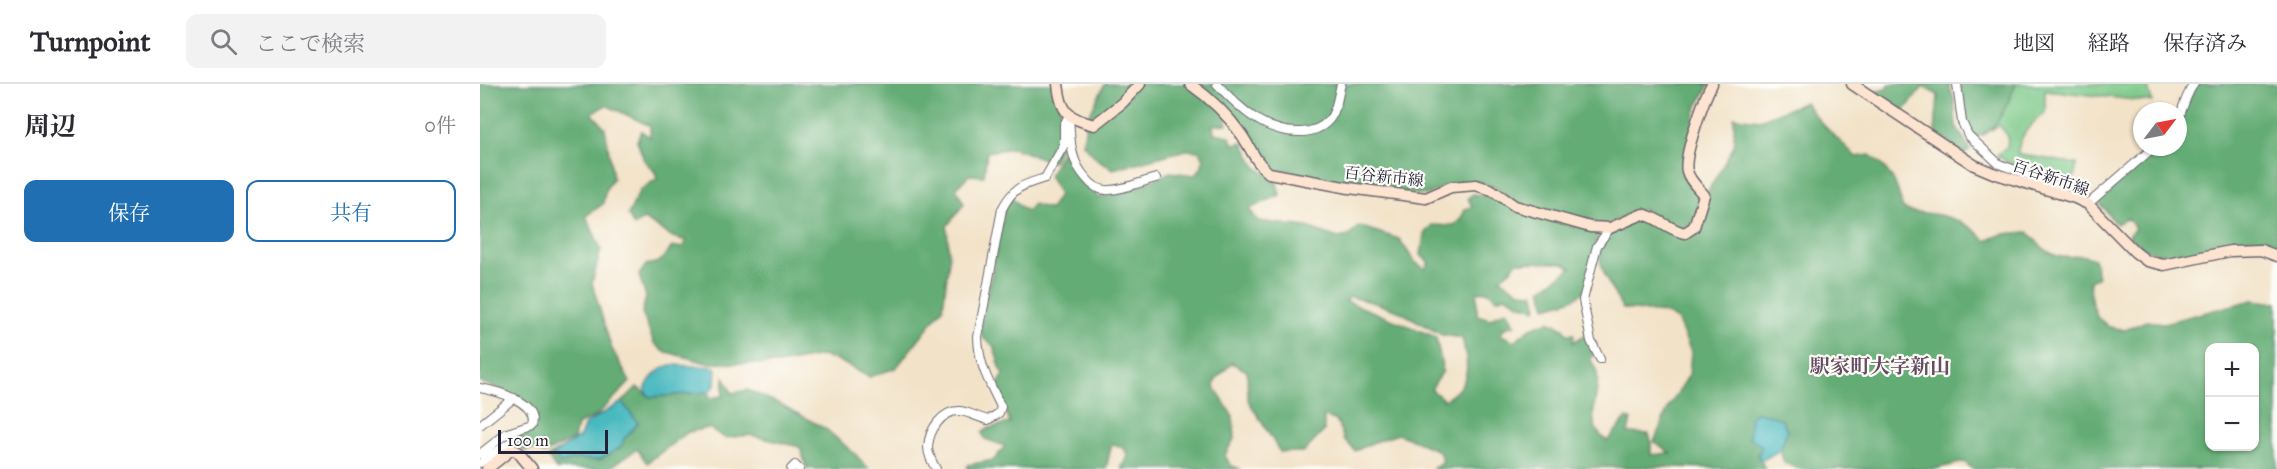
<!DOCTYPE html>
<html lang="ja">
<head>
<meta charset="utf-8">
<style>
  body { margin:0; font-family:"IM FELL Great Primer","Noto Serif JP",serif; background:#f2f2f3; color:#2b2b33 }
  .controls { position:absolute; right:18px; bottom:18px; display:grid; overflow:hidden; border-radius:12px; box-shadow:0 2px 4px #0004 }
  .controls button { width:54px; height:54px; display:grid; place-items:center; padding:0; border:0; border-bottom:2px solid #e1e1e2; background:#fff; color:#2b2b33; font:30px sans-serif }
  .compass { position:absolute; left:1653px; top:18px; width:54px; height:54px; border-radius:50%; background:#fff; box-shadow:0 2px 4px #0004; rotate:58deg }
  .scale { position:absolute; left:18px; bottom:15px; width:110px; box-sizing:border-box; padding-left:6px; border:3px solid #22223b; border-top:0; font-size:16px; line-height:21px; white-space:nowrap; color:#22223b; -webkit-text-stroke:4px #fdfcf7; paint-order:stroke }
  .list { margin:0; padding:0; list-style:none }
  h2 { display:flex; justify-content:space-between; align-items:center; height:78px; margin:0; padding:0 24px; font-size:26px }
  h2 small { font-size:20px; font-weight:400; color:#7c7c81 }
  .actions { display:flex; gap:12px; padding:18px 24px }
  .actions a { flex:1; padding:14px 0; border:2px solid #1f6fb2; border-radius:12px; text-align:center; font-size:21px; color:#1f6fb2 }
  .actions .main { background:#1f6fb2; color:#fff }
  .icon { flex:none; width:33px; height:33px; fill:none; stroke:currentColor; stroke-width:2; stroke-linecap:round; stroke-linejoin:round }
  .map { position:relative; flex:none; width:1797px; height:385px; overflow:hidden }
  header { display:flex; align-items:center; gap:36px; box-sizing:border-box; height:84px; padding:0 30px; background:#fff; border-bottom:2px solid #e1e1e2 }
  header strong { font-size:28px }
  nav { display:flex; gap:33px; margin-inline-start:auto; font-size:21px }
  .search { width:420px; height:54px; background:#f2f2f3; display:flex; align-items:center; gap:15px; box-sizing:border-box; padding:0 21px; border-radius:12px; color:#7c7c81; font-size:22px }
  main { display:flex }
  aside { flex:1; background:#fff }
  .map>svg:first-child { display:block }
  .green { fill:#7bc888; stroke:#4e7562; stroke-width:1.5 }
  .forest { fill:#64ac74; stroke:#436758; stroke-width:1.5; fill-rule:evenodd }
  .water { fill:#4ab9c0; stroke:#366e7e; stroke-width:1.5 }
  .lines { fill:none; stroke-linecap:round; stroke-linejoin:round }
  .street-casing { stroke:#6b656c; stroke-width:10 }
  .secondary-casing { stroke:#6b656c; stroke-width:13 }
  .street { stroke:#fff; stroke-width:8 }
  .secondary { stroke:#fde4d1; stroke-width:10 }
  .labels { text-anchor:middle; stroke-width:4.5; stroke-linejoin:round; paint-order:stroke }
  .street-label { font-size:16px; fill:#22223b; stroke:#fdfcf7 }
  .quarter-label { font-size:20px; font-weight:bold; fill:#654c64; stroke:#fdfcf7 }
</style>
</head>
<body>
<header>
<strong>Turnpoint</strong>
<div class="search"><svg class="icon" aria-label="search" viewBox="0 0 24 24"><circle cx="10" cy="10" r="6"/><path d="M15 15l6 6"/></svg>ここで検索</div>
<nav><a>地図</a><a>経路</a><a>保存済み</a></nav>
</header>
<main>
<aside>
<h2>周辺<small>0件</small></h2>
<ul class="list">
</ul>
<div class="actions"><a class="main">保存</a><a>共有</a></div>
</aside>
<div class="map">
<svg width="1797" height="385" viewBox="0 0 1797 385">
  <rect width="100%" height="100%" fill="#fdfcf7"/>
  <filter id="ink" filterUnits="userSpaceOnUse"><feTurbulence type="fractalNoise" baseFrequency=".0167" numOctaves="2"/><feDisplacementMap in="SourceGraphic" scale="12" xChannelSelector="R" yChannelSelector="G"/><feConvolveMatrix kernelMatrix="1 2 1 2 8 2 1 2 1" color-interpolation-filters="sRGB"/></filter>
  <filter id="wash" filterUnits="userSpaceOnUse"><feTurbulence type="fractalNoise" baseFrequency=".008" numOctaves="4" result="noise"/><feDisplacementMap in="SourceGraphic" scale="24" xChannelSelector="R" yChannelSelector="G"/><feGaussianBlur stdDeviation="1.35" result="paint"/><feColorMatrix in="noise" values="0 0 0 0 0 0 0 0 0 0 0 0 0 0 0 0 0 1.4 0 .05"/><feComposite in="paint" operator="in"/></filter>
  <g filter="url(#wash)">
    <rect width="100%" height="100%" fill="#f2e2c7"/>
    <path class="green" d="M1536 0H1667L1672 18 1565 6V29C1551 39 1538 52 1538 70L1597 80 1592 101 1589 103 1527 78 1517 71 1527 63 1528 52 1519 41 1511 46 1528 18Z"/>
    <path class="forest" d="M0 0H576L583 35 582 57 573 78 533 64 507 68 504 92 489 91 476 104 484 120 467 142 469 175 463 224 416 284 389 293 357 276 341 272 298 280 227 279 183 267 174 259 162 229 166 213 159 191 166 181 179 178 192 163H202L207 157 193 153 164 135 154 142 148 131 160 106 177 95 175 88 164 76 157 57 161 47 170 53V42L126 21 112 29 125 44 133 94 126 105 123 120 106 132 121 165 112 199 131 263 150 298 116 332 97 341 94 355 64 370 52 365 44 367 29 354 48 346 54 333 26 307 0 298Z
      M625 0H1230L1217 22 1204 76V92L1221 112 1213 141 1203 146 1163 125 1127 140 1114 141 1056 128 1039 121 1018 105 1001 98 968 101 946 111 894 106 892 102 874 103 822 92 809 86 794 88 782 78 757 35 747 30V40L733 41 734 49 749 52 754 60 763 58 776 83 796 96 800 111 769 125 778 137 827 143 858 154 869 152 879 142 919 155 935 178 945 185 949 179 941 171 944 150 952 141C971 142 978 145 985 125L992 123 988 114 993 110 1002 111 1003 105 1052 132 1109 144H1126C1100 168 1123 195 1098 212 1089 218 1076 220 1066 223L1061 205 1091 184 1084 179 1037 178 1030 187 1020 195 1040 208 1053 209 1057 220 1056 225 1041 221 1025 212 1017 215 1007 207 997 208V231L1010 235 1027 226 1035 241 1024 244 1021 251 1034 257 1051 244 1069 237 1084 244 1087 250H1094L1093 258 1105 251 1116 259 1111 276C1113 280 1116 285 1117 289 1121 314 1101 339 1127 357L1147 334 1151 335 1148 349 1169 350 1171 357V371L1190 369 1174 358 1188 324 1209 291 1211 268 1198 237 1186 229 1143 225C1133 208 1110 173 1124 154 1131 144 1152 138 1162 133L1198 151 1216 150 1227 109 1254 62V33L1280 36 1325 18C1339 40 1359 55 1376 73L1390 71C1408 83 1419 102 1422 123 1430 129 1435 128 1445 129 1467 131 1492 139 1505 157L1523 150 1548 148C1557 158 1567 171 1582 173 1596 175 1595 167 1614 175L1618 193 1610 197 1611 215 1617 233 1629 243 1645 246 1666 237 1684 239 1773 216 1797 219V385H1593L1575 383 1573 385H1493L1484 378 1455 385H1319L1304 379 1300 366 1307 347 1302 335 1278 328 1271 333 1269 354 1283 362 1278 371 1285 385 1188 383 952 385 963 379 959 367 918 350 894 358 875 367 864 355 857 337 844 332V347L824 368H800L768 316 767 287 752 279 736 295 734 302 753 333 755 353 745 371 750 381 760 385H641L648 371 643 364 632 359 626 385H487L488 381 514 376 525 362 505 355 502 349 509 344 530 339 517 302 523 292 513 261 504 255 500 246 525 123 532 114 542 124 547 127 553 120 570 125 579 111 569 91 585 61 586 43 595 89 609 101 618 114 658 103 690 88 715 91 721 84 724 74 719 67 706 66 633 85 618 76 603 60 606 37ZM870 213 892 218 921 228 962 251 982 254C989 281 992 301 964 316L951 305 963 287 956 253 866 217ZM1730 264H1774V362H1730Z
      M1409 0H1469L1474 16 1476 42 1490 65 1484 70 1455 48 1458 11 1443 3 1423 28 1394 8 1406 5Z
      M1480 0H1536C1528 18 1516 52 1494 53L1482 33Z
      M1718 0H1797V161C1784 158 1773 156 1760 158 1721 162 1680 187 1649 152L1655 144 1648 134 1636 140 1618 117 1666 76 1677 63H1698C1698 36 1703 23 1718 0Z
      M244 293 252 309 268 306 302 321 346 345 376 371 389 385H327L320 363 270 351 245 354 229 344 208 348 167 379 157 365 128 385H76L68 373 73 370 80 379 97 375 119 376 144 355 158 339 142 318 157 303 170 313 229 308V314L243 312Z"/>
    <path class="water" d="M190 281 234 283 236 285 235 302 229 308 170 313 165 307C168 295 178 285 190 281Z
      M142 318 158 339 144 355 141 363 119 376 97 375 80 379 73 370 100 353 105 340Z
      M1278 328 1302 335 1307 347 1300 366 1281 377 1278 371 1282 362 1269 354 1271 332Z"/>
  </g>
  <g filter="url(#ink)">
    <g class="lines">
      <defs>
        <path id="street" d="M737 0C759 24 785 49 820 48 831 48 841 45 849 36 857 27 858 11 861 0
          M1477 0 1482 38 1488 51 1519 80 1580 102 1584 110
          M589 32C591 57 589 75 606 94 612 102 620 107 630 106 645 105 661 98 676 94
          M1698 35C1704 23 1706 10 1714 0
          M1608 120 1674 63
          M1120 275 1111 257 1103 216 1117 162 1130 144
          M0 304C17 307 59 318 52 341L27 349 0 370
          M0 341 34 314
          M0 379 29 359 32 365
          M311 385 315 381 319 385
          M456 385C452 378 448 371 448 363 449 346 462 326 480 327 489 328 499 334 508 336L519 329 521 323C509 297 499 283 498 253L522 125C534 102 543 101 565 94L584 61V41L589 31"/>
        <path id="secondary" d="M578 0C581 29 588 34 614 41L642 19 660 0
          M710 0C730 14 747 30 761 50 771 64 775 78 789 89L869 104 946 114 971 103 996 101 1012 106 1035 122 1110 143 1130 144 1163 130C1179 134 1189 146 1205 149L1214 143 1224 111C1218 104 1209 96 1207 87 1203 73 1224 14 1232 0
          M1372 0 1494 81 1513 89 1595 114 1608 120 1655 168 1667 177 1684 181 1750 167 1781 166 1797 172
          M7 385 32 365 38 368 52 385"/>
      </defs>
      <use href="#street" class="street-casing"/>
      <use href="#secondary" class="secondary-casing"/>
      <use href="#street" class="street"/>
      <use href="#secondary" class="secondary"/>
    </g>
  </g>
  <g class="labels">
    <g class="street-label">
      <text transform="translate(904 92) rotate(6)" y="6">百谷新市線</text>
      <text transform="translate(1571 93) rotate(19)" y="6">百谷新市線</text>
    </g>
    <g class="quarter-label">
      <text x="1400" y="289">駅家町大字新山</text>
    </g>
  </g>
</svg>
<div class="controls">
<button>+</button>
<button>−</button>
</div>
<svg class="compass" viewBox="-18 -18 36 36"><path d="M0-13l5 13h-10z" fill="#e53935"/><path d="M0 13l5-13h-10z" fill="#7c7c81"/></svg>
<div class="scale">100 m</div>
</div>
</main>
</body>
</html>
